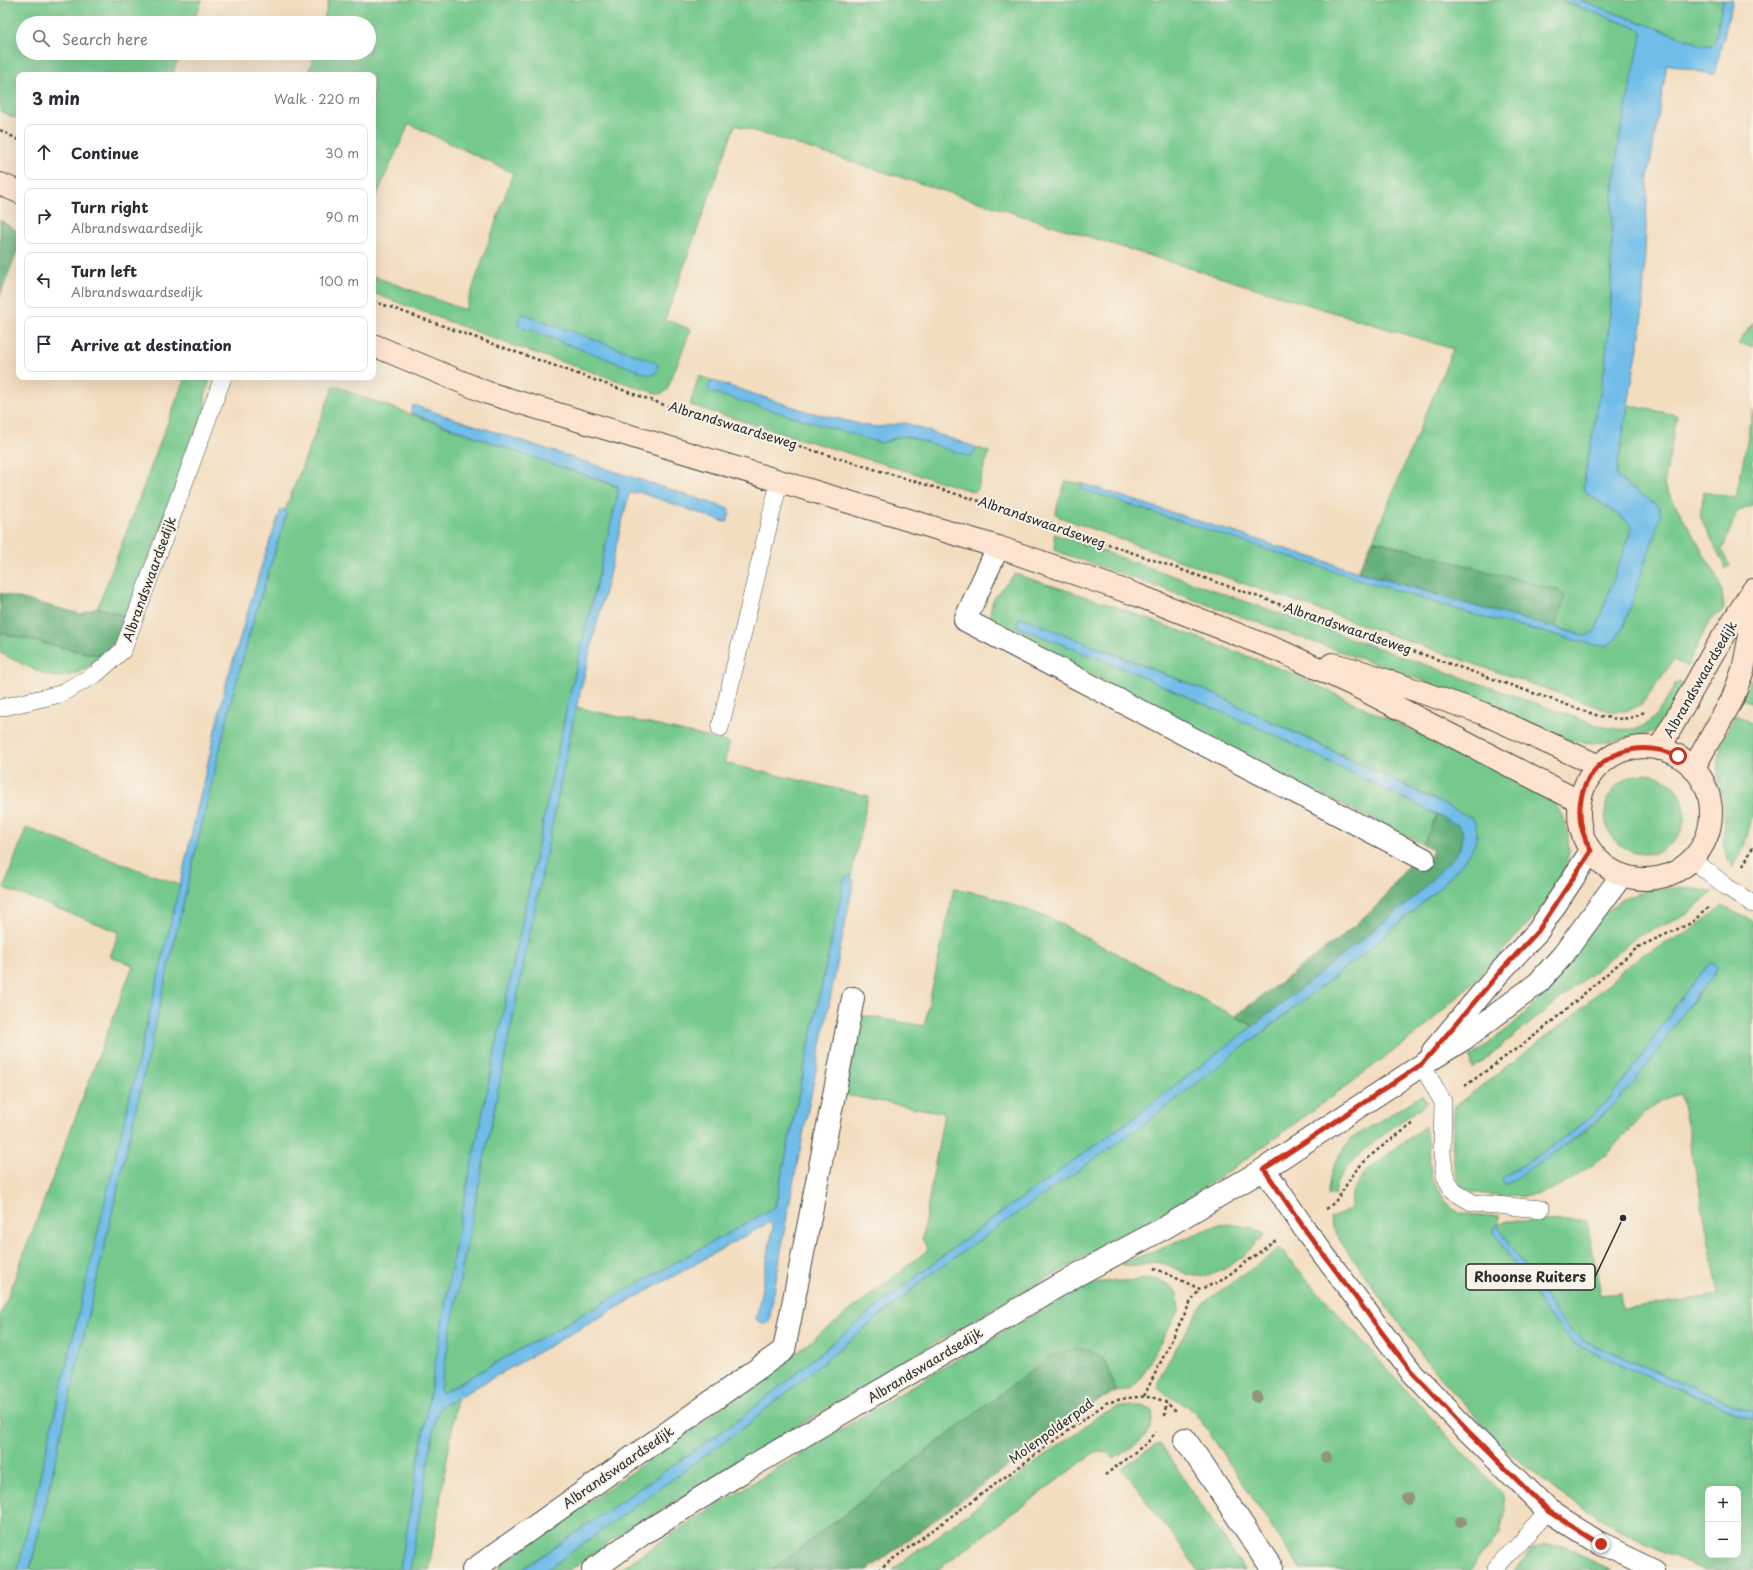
<!DOCTYPE html>
<html lang="en">
<head>
<meta charset="utf-8">
<style>
  body { margin:0; font-family:"Playpen Sans",sans-serif; background:#f7f7f7; color:#2b2b33 }
  .controls { position:absolute; right:12px; bottom:12px; display:grid; overflow:hidden; border-radius:8px; box-shadow:0 4px 16px #0002 }
  .controls button { width:36px; height:36px; display:grid; place-items:center; padding:0; border:0; border-bottom:1px solid #e1e1e2; background:#fff; color:#2b2b33; font:20px sans-serif }
  .stop { position:absolute; width:12px; height:12px; margin:-9px; border:3px solid #c8321e; border-radius:50%; background:#fff }
  .stop.end { background:#c8321e; border-color:#fff; box-shadow:0 1px 4px #0008 }
  .list { margin:0; padding:0; list-style:none }
  h2 { display:flex; justify-content:space-between; align-items:center; height:52px; margin:0; padding:0 16px; font-size:17px }
  h2 small { font-size:13px; font-weight:400; color:#7c7c81 }
  .list li { display:grid; grid-template-columns:26px 1fr auto; gap:12px; align-items:center; box-sizing:border-box; height:56px; margin:0 8px 8px; padding:0 8px; border:1px solid #e1e1e2; border-radius:8px }
  .list b { display:block; font-size:15px; white-space:nowrap }
  .list p { margin:0; font-size:13px; white-space:nowrap; color:#7c7c81 }
  .list em { font-size:13px; font-style:normal; color:#7c7c81 }
  .icon { flex:none; width:22px; height:22px; fill:none; stroke:currentColor; stroke-width:2; stroke-linecap:round; stroke-linejoin:round }
  .map { position:relative; flex:none; width:1753px; height:1570px; overflow:hidden }
  .search { position:absolute; background:#fff; box-shadow:0 4px 16px #0002; left:16px; top:16px; width:360px; height:44px; display:flex; align-items:center; gap:10px; box-sizing:border-box; padding:0 14px; border-radius:22px; color:#7c7c81; font-size:15px }
  .panel { position:absolute; background:#fff; box-shadow:0 4px 16px #0002; left:16px; top:72px; width:360px; height:308px; border-radius:8px }
  .map>svg:first-child { display:block }
  .green { fill:#75c98d; stroke:#507a5c; fill-rule:evenodd }
  .forest { fill:#60ad78; stroke:#466c52 }
  .water { fill:#6fbde9; stroke:#4d748a }
  .lines { fill:none; stroke-linecap:round; stroke-linejoin:round }
  .lane-casing { stroke:#494641; stroke-width:18 }
  .street-casing { stroke:#494641; stroke-width:24 }
  .secondary-casing { stroke:#494641; stroke-width:24 }
  .path { stroke:#494641; stroke-width:2.5; stroke-dasharray:3 3; stroke-linecap:butt }
  .lane { stroke:#fff; stroke-width:17 }
  .street { stroke:#fff; stroke-width:22 }
  .secondary { stroke:#fde4d1; stroke-width:22 }
  .tree { fill:#91957e }
  .route { stroke:#c8321e; stroke-width:5 }
  .labels { text-anchor:middle; stroke-width:4; stroke-linejoin:round; paint-order:stroke }
  .street-label { font-size:13px; fill:#2b2b2b; stroke:#f7f3e8 }
  .leader { fill:none; stroke:#2b2b2b; stroke-width:1.5 }
  .callout-dot { fill:#2b2b2b; stroke:#f7f3e8; stroke-width:1.5 }
  .callout { fill:#f7f3e8; stroke:#2b2b2b; stroke-width:1.5 }
  .callout-label { font-size:14px; text-anchor:middle; font-weight:bold; fill:#2b2b2b }
</style>
</head>
<body>
<div class="map">
<svg width="1753" height="1570" viewBox="0 0 1753 1570">
  <rect width="100%" height="100%" fill="#f7f3e8"/>
  <filter id="ink" filterUnits="userSpaceOnUse"><feTurbulence type="fractalNoise" baseFrequency=".025" numOctaves="2"/><feDisplacementMap in="SourceGraphic" scale="8" xChannelSelector="R" yChannelSelector="G"/><feConvolveMatrix kernelMatrix="1 2 1 2 8 2 1 2 1" color-interpolation-filters="sRGB"/></filter>
  <filter id="wash" filterUnits="userSpaceOnUse"><feTurbulence type="fractalNoise" baseFrequency=".012" numOctaves="4" result="noise"/><feDisplacementMap in="SourceGraphic" scale="16" xChannelSelector="R" yChannelSelector="G"/><feGaussianBlur stdDeviation="0.9" result="paint"/><feColorMatrix in="noise" values="0 0 0 0 0 0 0 0 0 0 0 0 0 0 0 0 0 1.4 0 .05"/><feComposite in="paint" operator="in"/></filter>
  <g filter="url(#wash)">
    <rect width="100%" height="100%" fill="#f3ddbf"/>
    <path class="green" d="M0 0H202L193 23H23V53H181L172 75H19V120L0 111Z
      M329 0H1559L1640 29 1642 32 1641 40 1618 145 1612 209 1611 301 1605 367 1583 487 1587 493 1628 522 1632 528 1595 631 1586 636 1555 627 1562 607 1559 591 1373 540 1453 349 1118 246 735 125 665 320 691 329 667 390 663 393 658 394 511 345 373 293V276L465 310 513 173 409 124 373 203V75H308L315 53H369V23H323Z
      M1580 0H1723L1715 42 1712 45H1702Z
      M1753 323V347L1738 344Z
      M699 376 714 381 710 383 886 442 901 436 976 449 975 447 989 452 977 490 975 492 690 405Z
      M185 377H210L205 397V410L127 617 98 607Z
      M334 385 365 398 618 487V494L568 702 457 1235 400 1570H30L187 887 233 694 251 629 286 515 285 510Z
      M1628 405 1677 415 1664 485 1716 575 1721 586 1724 607 1721 612 1710 619 1687 667 1674 660 1641 705 1626 711H1609L1245 584 1059 517 1056 514 1058 503 1066 481 1083 484 1080 488 1479 616 1595 645 1606 646 1650 549 1616 475Z
      M1753 410V505L1737 512 1722 551 1730 566 1726 569 1700 516 1704 492 1736 498Z
      M1054 534 1600 726C1649 737 1654 721 1676 683L1680 681 1687 686 1662 726 1652 732 1612 741 1593 743 1562 740 1432 684 1059 552 1055 550Z
      M1015 574 1106 603 1289 672 1531 787 1554 801 1562 816 1568 834 1569 853 1561 878 1543 906 1528 924 1473 983 1417 1034 1252 1155 1189 1198 991 1310 873 1380 615 1538 570 1570H547L747 1425 931 1274 1143 1125 1199 1080 1266 1030 1368 950 1432 895 1462 864 1477 836 1433 798 1214 694 1114 653 1018 619 1017 623 1018 627 1127 670 1281 738 1437 815 1423 844 1281 775 991 622C988 596 1000 592 1015 574Z
      M0 633 90 654 103 655C90 665 75 678 57 677 44 676 13 659 0 653Z
      M1753 676V704L1742 698Z
      M576 707 711 738 730 743 724 763 868 796 851 877 847 876 844 880 775 1207 442 1393 440 1390 466 1248Z
      M1736 715 1753 724V813L1744 847 1732 868C1720 847 1724 837 1724 815 1724 804 1720 795 1719 785 1714 756 1723 738 1736 715Z
      M1605 814a40 40 0 1 1 80 0a40 40 0 1 1-80 0Z
      M26 828 180 885 18 1570H0V1317L133 965 110 957 119 932 4 888Z
      M1681 887 1713 892 1688 914 1638 936 1473 1069 1470 1057 1510 1027 1536 1003 1600 918 1620 900 1647 890Z
      M954 888 987 895 1051 919 1253 1026 1130 1120 973 1233 878 1306 740 1419 522 1570H498L504 1562 757 1383 928 1250 922 1238 944 1113 845 1095 860 1015 924 1026Z
      M1722 906 1753 921V1413L1585 1341 1573 1332 1557 1314 1494 1232 1545 1310 1572 1341 1600 1356 1753 1420V1570H1704L1634 1538 1559 1493 1505 1449 1430 1366 1338 1238 1333 1228 1330 1217 1351 1209 1352 1192 1365 1172 1425 1126 1432 1179 1446 1203 1461 1214 1499 1216 1498 1225 1506 1221 1587 1222 1601 1295 1620 1293 1622 1309 1719 1295 1681 1094C1647 1100 1632 1130 1609 1152 1595 1165 1554 1192 1536 1195 1519 1198 1502 1195 1484 1194 1477 1193 1468 1192 1462 1187 1450 1176 1452 1122 1455 1106L1573 1016 1627 966 1644 954 1690 931ZM1708 965 1716 972C1668 1027 1634 1098 1572 1141 1553 1154 1526 1165 1505 1176 1543 1152 1585 1128 1614 1093 1639 1064 1658 1029 1681 998 1690 987 1699 976 1708 965ZM1708 1489H1738V1555H1708Z
      M1422 1095 1427 1103C1400 1123 1352 1153 1337 1183 1335 1186 1335 1191 1334 1195H1328C1328 1174 1337 1155 1351 1139Z
      M1231 1224 1253 1228 1265 1234C1246 1254 1220 1282 1190 1275 1180 1272 1171 1265 1161 1263 1148 1260 1133 1269 1121 1264L1218 1225Z
      M1280 1249 1445 1433 1503 1494 1504 1513 1500 1534 1469 1570H1301L1195 1412C1183 1403 1168 1397 1157 1386L1162 1372 1199 1310 1206 1301Z
      M1156 1279 1168 1284 1177 1293 1179 1310 1140 1379C1134 1388 1127 1390 1116 1392L1106 1361 1049 1357 772 1570H619L681 1528 764 1476 956 1360 1087 1283Z
      M457 1398 429 1570H410L436 1416 441 1407Z
      M1133 1406H1143L1152 1410C1157 1436 1132 1447 1114 1459 1108 1452 1104 1450 1095 1452L937 1570H892L1097 1417 1120 1407Z
      M1158 1443 1161 1445 1245 1570H1198L1122 1468Z
      M1546 1545H1562L1611 1570H1514L1533 1549Z"/>
    <path class="forest" d="M0 220 19 232V246L0 296Z
      M1373 540 1560 591 1565 596 1555 627 1474 606 1358 571Z
      M0 593 81 614 98 607 127 617C121 632 115 644 103 655L90 654 0 633Z
      M1437 815C1444 818 1457 821 1461 829 1473 848 1425 887 1412 900L1253 1026 1235 1016 1340 938 1380 903 1412 860 1426 866 1433 850 1423 844Z
      M1075 1348 1092 1350 1106 1361 1116 1392 1094 1402 1082 1410 868 1570H772L1049 1357Z"/>
    <path class="water" d="M1559 0H1580L1702 45H1712L1715 42 1723 0H1733L1714 75 1667 64 1648 177 1642 324 1616 475 1618 478 1659 507 1661 515 1624 626 1614 641 1606 646 1595 645 1478 616 1358 579 1081 489 1083 484 1352 570 1474 606 1586 636 1595 631 1632 528 1628 522 1587 493 1583 487 1605 367 1611 301 1612 209 1618 145 1642 32 1640 29Z
      M524 314 650 360 656 363 658 367 655 374 650 375 526 329 520 327 518 322 521 315Z
      M714 381 809 412 868 426 879 427 904 423 911 425 975 447C976 451 973 455 970 457L913 438 901 436 881 443 711 392 708 388 710 383Z
      M413 405 729 509 730 513 727 522H724L639 492 629 494 574 717 466 1248 440 1390 442 1393 775 1207 844 880 847 876 851 877 854 880 788 1210 769 1322 765 1324 756 1320 773 1227 771 1224 768 1223 441 1407 436 1416 410 1570H400L457 1235 568 702 618 494V487L615 485 534 458 411 413Z
      M281 509 286 510V515L251 629 233 694 187 887 30 1570H18L183 871 225 687 264 558Z
      M1021 617 1214 694 1472 818 1476 824 1477 836 1474 846 1462 864 1432 895 1368 950 1143 1125 931 1274 747 1425 547 1570H522L740 1419 878 1306 973 1233 1130 1120 1253 1026 1412 900 1453 858 1461 847 1463 837 1462 830 1458 825 1281 738 1127 670 1018 627 1017 623Z
      M1712 963 1717 966C1718 974 1700 990 1694 998 1669 1033 1646 1072 1615 1103 1583 1135 1544 1160 1506 1185H1503L1501 1179 1505 1176C1543 1152 1585 1128 1614 1093 1639 1064 1658 1029 1681 998 1690 987 1699 976 1708 965Z
      M1497 1225 1557 1314 1573 1332 1585 1341 1753 1413V1420L1600 1356 1572 1341 1545 1310 1494 1232V1228Z"/>
  </g>
  <g filter="url(#ink)">
    <g class="lines">
      <defs>
        <path id="lane" d="M0 708 60 694 96 674 123 650 223 377
          M720 728 779 482
          M1692 859 1727 887 1753 904
          M1422 1065 1443 1102 1442 1154 1445 1176 1453 1191 1473 1203 1541 1209
          M1494 1570 1548 1511"/>
        <path id="street" d="M998 547 965 620 1424 859
          M1433 1051 1499 973 1538 931 1591 851
          M1264 1169 1306 1231 1410 1370 1467 1430 1548 1511 1601 1544 1655 1570
          M1185 1439 1273 1570
          M473 1570 784 1350 853 998
          M593 1570 641 1535 742 1472 1075 1276 1166 1227 1264 1169 1422 1065 1464 1039 1538 983 1563 955 1622 875"/>
        <path id="secondary" d="M0 184 19 192
          M373 345 488 393 998 547 1137 595 1280 651 1356 686 1580 802
          M1332 664 1362 672 1482 713 1599 766
          M1579 813a66 66 0 1 1 132 0a66 66 0 1 1-132 0Z
          M1659 749 1713 653 1753 590
          M1693 769 1732 700 1743 670 1753 620"/>
      </defs>
      <use href="#lane" class="lane-casing"/>
      <use href="#street" class="street-casing"/>
      <use href="#secondary" class="secondary-casing"/>
      <path class="path" d="M0 130 19 140
        M373 301 673 408 1019 513 1596 715C1612 719 1629 722 1644 712
        M1743 866 1753 847
        M1465 1086 1541 1031 1638 947 1691 923 1709 907
        M1326 1209C1344 1197 1345 1181 1360 1166 1376 1149 1397 1136 1415 1122
        M1154 1268 1200 1289 1219 1282 1276 1240
        M1144 1396 1190 1303 1200 1289
        M1165 1416 1166 1403
        M1105 1475 1148 1442 1155 1432
        M878 1570 1106 1403C1125 1398 1148 1392 1167 1403 1170 1406 1173 1409 1177 1411"/>
      <use href="#lane" class="lane"/>
      <use href="#street" class="street"/>
      <use href="#secondary" class="secondary"/>
    </g>
    <g class="tree">
      <circle cx="1257" cy="1397" r="6"/>
      <circle cx="1326" cy="1457" r="6"/>
      <circle cx="1407" cy="1498" r="6"/>
      <circle cx="1461" cy="1522" r="6"/>
    </g>
  </g>
  <g class="lines" filter="url(#ink)">
    <path class="route" d="M1601 1544 1548 1511 1467 1430 1410 1370 1306 1231 1264 1169 1422 1064 1499 973 1538 931 1591 851C1555 787 1612 727 1678 756"/>
  </g>
  <g class="labels">
    <g class="street-label">
      <text transform="translate(733 425) rotate(17)" y="5">Albrandswaardseweg</text>
      <text transform="translate(1042 522) rotate(19)" y="5">Albrandswaardseweg</text>
      <text transform="translate(149 579) rotate(-70)" y="5">Albrandswaardsedijk</text>
      <text transform="translate(1348 628) rotate(19)" y="5">Albrandswaardseweg</text>
      <text transform="translate(1700 679) rotate(-60)" y="5">Albrandswaardsedijk</text>
      <text transform="translate(925 1365) rotate(-31)" y="5">Albrandswaardsedijk</text>
      <text transform="translate(1051 1431) rotate(-36)" y="5">Molenpolderpad</text>
      <text transform="translate(618 1467) rotate(-35)" y="5">Albrandswaardsedijk</text>
    </g>
  </g>
  <path class="leader" d="M1623 1218L1595 1277"/>
  <circle class="callout-dot" cx="1623" cy="1218" r="4"/>
  <rect class="callout" x="1466" y="1264" width="129" height="26" rx="4"/>
  <g class="callout-label">
    <text x="1530" y="1282">Rhoonse Ruiters</text>
  </g>
</svg>
<div class="controls">
<button>+</button>
<button>−</button>
</div>
<div class="stop" style="left:1678px;top:756px"></div>
<div class="stop end" style="left:1601px;top:1544px"></div>
<div class="search"><svg class="icon" aria-label="search" viewBox="0 0 24 24"><circle cx="10" cy="10" r="6"/><path d="M15 15l6 6"/></svg>Search here</div>
<section class="panel">
<h2>3 min<small>Walk · 220 m</small></h2>
<ul class="list">
<li><svg class="icon" aria-label="ahead" viewBox="0 0 24 24"><path d="M12 20V5M6 11l6-6 6 6"/></svg><div><b>Continue</b></div><em>30 m</em></li>
<li><svg class="icon" aria-label="right" viewBox="0 0 24 24"><path d="M7 20v-9h11M14 6l5 5-5 5"/></svg><div><b>Turn right</b><p>Albrandswaardsedijk</p></div><em>90 m</em></li>
<li><svg class="icon" aria-label="left" viewBox="0 0 24 24"><path d="M17 20v-9H6M10 6l-5 5 5 5"/></svg><div><b>Turn left</b><p>Albrandswaardsedijk</p></div><em>100 m</em></li>
<li><svg class="icon" aria-label="arrive" viewBox="0 0 24 24"><path d="M6 21V4h12l-3 4 3 4H6"/></svg><div><b>Arrive at destination</b></div></li>
</ul>
</section>
</div>
</body>
</html>
